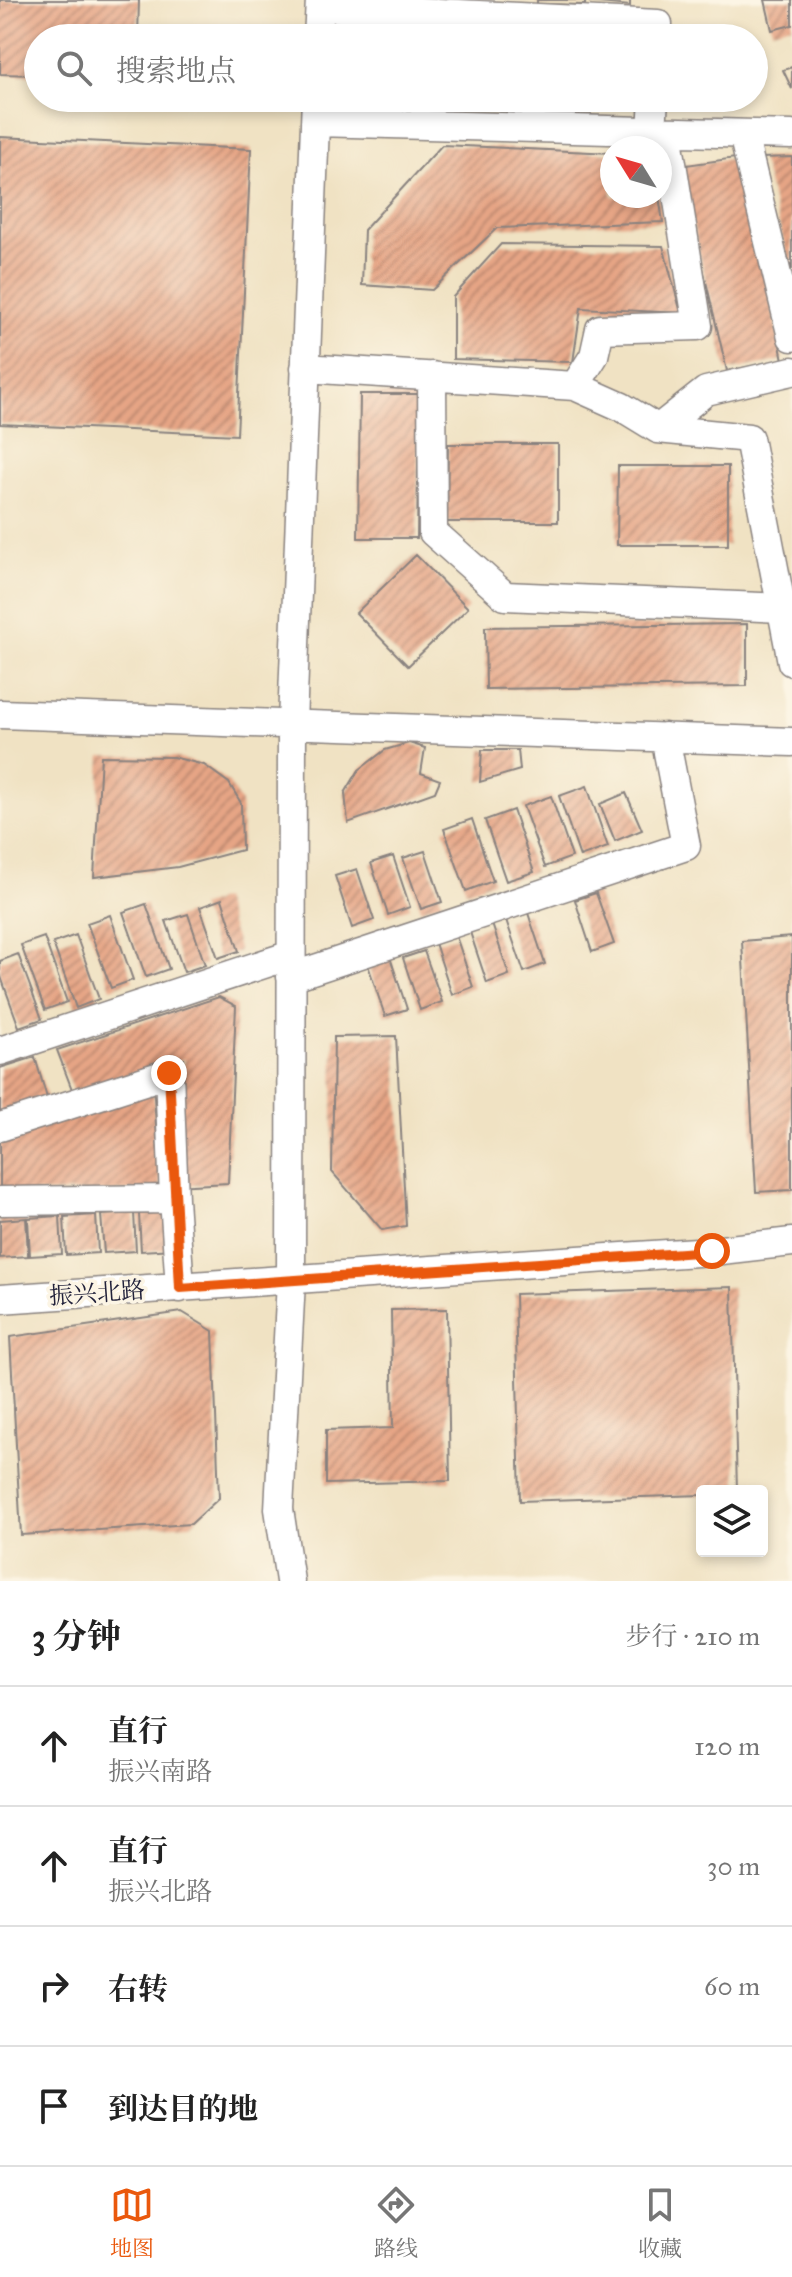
<!DOCTYPE html>
<html lang="zh">
<head>
<meta charset="utf-8">
<style>
  body { margin:0; font-family:"IM FELL Great Primer","Noto Serif SC",serif; background:#f2f2f2; color:#222 }
  .controls { position:absolute; right:24px; bottom:24px; display:grid; overflow:hidden; border-radius:8px; box-shadow:0 4px 12px #0003 }
  .controls button { width:72px; height:72px; display:grid; place-items:center; padding:0; border:0; border-bottom:2px solid #e0e0e0; background:#fff; color:#222; font:40px sans-serif }
  .compass { position:absolute; left:600px; top:136px; width:72px; height:72px; border-radius:50%; background:#fff; box-shadow:0 4px 12px #0003; rotate:307deg }
  .stop { position:absolute; width:24px; height:24px; margin:-18px; border:6px solid #ea580c; border-radius:50%; background:#fff }
  .stop.end { background:#ea580c; border-color:#fff; box-shadow:0 2px 8px #0008 }
  .list { margin:0; padding:0; list-style:none }
  h2 { display:flex; justify-content:space-between; align-items:center; height:104px; margin:0; padding:0 32px; font-size:34px }
  h2 small { font-size:26px; font-weight:400; color:#767676 }
  .list li { display:grid; grid-template-columns:52px 1fr auto; gap:24px; align-items:center; box-sizing:border-box; height:120px; padding:0 32px; border-top:2px solid #e0e0e0 }
  .list b { display:block; font-size:30px; white-space:nowrap }
  .list p { margin:0; font-size:26px; white-space:nowrap; color:#767676 }
  .list em { font-size:26px; font-style:normal; color:#767676 }
  .icon { flex:none; width:44px; height:44px; fill:none; stroke:currentColor; stroke-width:2; stroke-linecap:round; stroke-linejoin:round }
  .map { position:relative; flex:none; width:792px; height:1581px; overflow:hidden }
  .search { position:absolute; background:#fff; box-shadow:0 4px 12px #0003; left:24px; right:24px; top:24px; height:88px; display:flex; align-items:center; gap:20px; box-sizing:border-box; padding:0 28px; border-radius:44px; color:#767676; font-size:30px }
  .sheet { height:584px; background:#fff }
  nav { display:flex; justify-content:space-around; align-items:center; box-sizing:border-box; height:112px; border-top:2px solid #e0e0e0; background:#fff; font-size:22px; color:#767676 }
  nav a { display:grid; justify-items:center; gap:4px }
  nav .on { color:#ea580c }
  .map>svg:first-child { display:block }
  .building { fill:url(#building-hatch) }
  .lines { fill:none; stroke-linecap:round; stroke-linejoin:round }
  .minor-casing { stroke:#89827f; stroke-width:31 }
  .minor { stroke:#fff; stroke-width:28 }
  .route { stroke:#ea580c; stroke-width:10 }
  .labels { text-anchor:middle; stroke-width:7; stroke-linejoin:round; paint-order:stroke }
  .street-label { font-size:24px; fill:#22223b; stroke:#fcf5e5 }
</style>
</head>
<body>
<div class="map">
<svg width="792" height="1581" viewBox="0 0 792 1581">
  <defs>
    <pattern id="building-hatch" width="6" height="6" patternUnits="userSpaceOnUse" patternTransform="scale(2)"><rect width="6" height="6" fill="#e6a585"/><path d="M-1 1l2-2M0 6l6-6M5 7l2-2" fill="none" stroke="#ba866e"/></pattern>
  </defs>
  <rect width="100%" height="100%" fill="#fcf5e5"/>
  <filter id="ink" filterUnits="userSpaceOnUse"><feTurbulence type="fractalNoise" baseFrequency=".0125" numOctaves="2"/><feDisplacementMap in="SourceGraphic" scale="16" xChannelSelector="R" yChannelSelector="G"/><feConvolveMatrix kernelMatrix="1 2 1 2 8 2 1 2 1" color-interpolation-filters="sRGB"/></filter>
  <filter id="wash" filterUnits="userSpaceOnUse"><feTurbulence type="fractalNoise" baseFrequency=".006" numOctaves="4" result="noise"/><feDisplacementMap in="SourceGraphic" scale="32" xChannelSelector="R" yChannelSelector="G"/><feGaussianBlur stdDeviation="1.8" result="paint"/><feColorMatrix in="noise" values="0 0 0 0 0 0 0 0 0 0 0 0 0 0 0 0 0 1.4 0 .05"/><feComposite in="paint" operator="in"/></filter>
  <g filter="url(#wash)">
    <rect width="100%" height="100%" fill="#f0e2c3"/>
    <g id="blocks">
      <path class="building" d="M0 0H139L138 38H38V75L0 74Z
        M537 0H585V5L537 4Z
        M590 0H630V6L590 2Z
        M765 0H792V25L772 30Z
        M375 27 429 29V38H373Z
        M478 33 511 34V38H478Z
        M792 67V89L783 70Z
        M0 137 251 149 237 435 0 424Z
        M442 145 612 153V196H659L663 222 497 228 432 290 362 285 364 230Z
        M742 157 783 360 727 371 679 166Z
        M792 157V269H791L761 158Z
        M501 244 663 246 681 313 581 308 573 362 453 359V297Z
        M360 394H419L417 538H358Z
        M448 444H558V522H447Z
        M618 466H728V545H617Z
        M416 555 468 608 408 666 356 613Z
        M747 624V686L486 689 485 627Z
        M409 743 425 748 421 773 440 780 435 792 348 823 345 793 359 770 385 750Z
        M482 750H518L520 770 480 782Z
        M101 756 173 757 204 765 229 783 241 803 242 850 178 867 94 877Z
        M587 786 608 847 580 857 559 796Z
        M626 793 642 830 615 841 600 804Z
        M551 796 572 857 545 867 523 806Z
        M513 810 534 872 506 881 485 820Z
        M472 819 493 881 466 891 444 829Z
        M425 851 442 902 421 909 403 858Z
        M393 856 410 907 388 915 371 863Z
        M357 869 374 920 352 928 335 876Z
        M596 893 614 944 592 952 575 900Z
        M222 899 239 951 218 958 200 907Z
        M146 904 169 969 146 977 123 912Z
        M528 913 545 964 524 972 506 920Z
        M188 914 205 965 184 972 166 921Z
        M110 915 133 980 111 988 87 923Z
        M492 924 509 975 487 983 470 932Z
        M76 935 99 999 76 1008 53 943Z
        M456 936 473 987 452 995 435 943Z
        M44 937 67 1002 45 1010 21 945Z
        M792 937V1190L756 1192 742 941Z
        M424 951 442 1002 420 1010 403 958Z
        M18 954 42 1019 19 1027 0 974V961Z
        M390 957 407 1009 385 1016 368 965Z
        M219 997 236 1006 228 1183 175 1186 184 1059 73 1092 57 1050Z
        M396 1036 406 1226 382 1230 332 1172 334 1037Z
        M35 1057 47 1098 0 1113V1068Z
        M153 1085 161 1190 0 1194V1134Z
        M171 1212 173 1249 141 1251 139 1214Z
        M134 1213 136 1251 104 1253 101 1215Z
        M96 1215 98 1253 66 1255 64 1217Z
        M60 1216 62 1254 30 1256 28 1218Z
        M26 1218 28 1256 0 1258V1220Z
        M732 1287 737 1491H702V1495L520 1501 515 1294Z
        M447 1309 450 1481 326 1484V1430L393 1428 391 1310Z
        M182 1312 213 1331 219 1498 191 1524 21 1535 10 1337Z"/>
    </g>
  </g>
  <g filter="url(#ink)">
    <use href="#blocks" fill-opacity="0" stroke="#89827f" stroke-width="2"/>
    <g class="lines">
      <defs>
        <path id="minor" d="M320 7 658 24
          M318 38 320 0
          M315 122 792 135
          M652 131 654 98
          M743 134 792 337
          M305 368 575 386 622 407 658 429 749 438 792 662
          M432 376 433 532 505 596 782 608
          M575 386 594 356 600 329 698 326 667 132
          M658 429 706 391 792 371
          M0 714 792 742
          M291 977 686 846 665 737
          M0 1051 291 955
          M0 1127 169 1073 174 1199
          M0 1201 174 1199 180 1288
          M0 1299 712 1251 792 1242
          M290 1581 279 1509 291 1281 292 724 316 98"/>
      </defs>
      <use href="#minor" class="minor-casing"/>
      <use href="#minor" class="minor"/>
    </g>
  </g>
  <g class="lines" filter="url(#ink)">
    <path class="route" d="M169 1073 180 1288 712 1251"/>
  </g>
  <g class="labels">
    <g class="street-label">
      <text transform="translate(97 1293) rotate(-4)" y="8">振兴北路</text>
    </g>
  </g>
</svg>
<div class="controls">
<button><svg class="icon" aria-label="layers" viewBox="0 0 24 24"><path d="M12 4l9 5-9 5-9-5zM3 14l9 5 9-5"/></svg></button>
</div>
<svg class="compass" viewBox="-18 -18 36 36"><path d="M0-13l5 13h-10z" fill="#e53935"/><path d="M0 13l5-13h-10z" fill="#767676"/></svg>
<div class="stop" style="left:712px;top:1251px"></div>
<div class="stop end" style="left:169px;top:1073px"></div>
<div class="search"><svg class="icon" aria-label="search" viewBox="0 0 24 24"><circle cx="10" cy="10" r="6"/><path d="M15 15l6 6"/></svg>搜索地点</div>
</div>
<section class="sheet">
<h2>3 分钟<small>步行 · 210 m</small></h2>
<ul class="list">
<li><svg class="icon" aria-label="ahead" viewBox="0 0 24 24"><path d="M12 20V5M6 11l6-6 6 6"/></svg><div><b>直行</b><p>振兴南路</p></div><em>120 m</em></li>
<li><svg class="icon" aria-label="ahead" viewBox="0 0 24 24"><path d="M12 20V5M6 11l6-6 6 6"/></svg><div><b>直行</b><p>振兴北路</p></div><em>30 m</em></li>
<li><svg class="icon" aria-label="right" viewBox="0 0 24 24"><path d="M7 20v-9h11M14 6l5 5-5 5"/></svg><div><b>右转</b></div><em>60 m</em></li>
<li><svg class="icon" aria-label="arrive" viewBox="0 0 24 24"><path d="M6 21V4h12l-3 4 3 4H6"/></svg><div><b>到达目的地</b></div></li>
</ul>
</section>
<nav>
<a class="on"><svg class="icon" aria-label="map" viewBox="0 0 24 24"><path d="M3 6l6-2 6 2 6-2v14l-6 2-6-2-6 2zM9 4v14M15 6v14"/></svg>地图</a>
<a><svg class="icon" aria-label="directions" viewBox="0 0 24 24"><path d="M12 3l9 9-9 9-9-9zM9 14v-3h6M13 9l2 2-2 2"/></svg>路线</a>
<a><svg class="icon" aria-label="saved" viewBox="0 0 24 24"><path d="M7 4h10v16l-5-4-5 4z"/></svg>收藏</a>
</nav>
</body>
</html>
